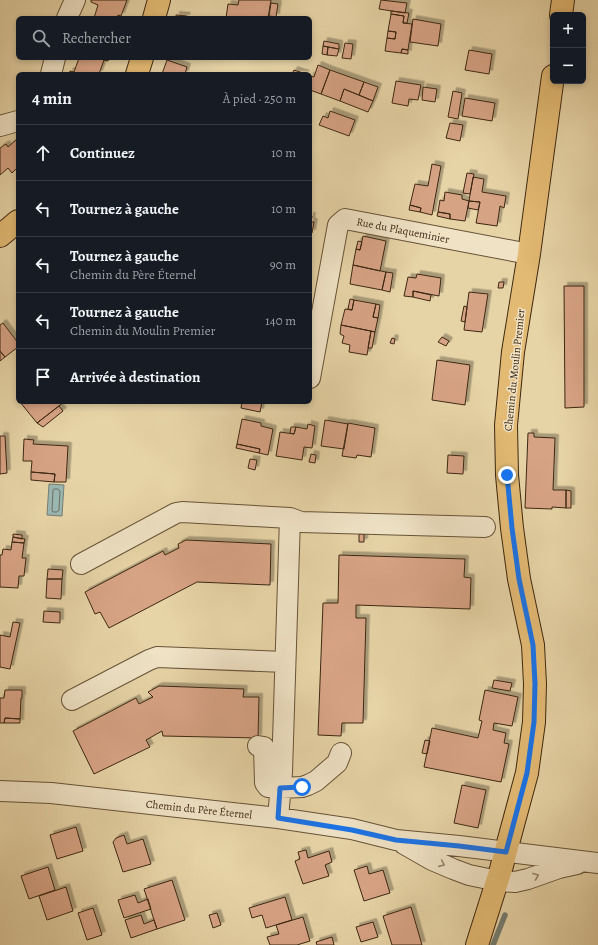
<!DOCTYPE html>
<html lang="fr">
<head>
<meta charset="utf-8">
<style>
  body { margin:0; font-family:Alegreya,serif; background:#242831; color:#f1f3f6 }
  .controls { position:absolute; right:12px; top:12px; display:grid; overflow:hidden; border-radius:6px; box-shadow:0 2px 6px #0003 }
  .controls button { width:36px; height:36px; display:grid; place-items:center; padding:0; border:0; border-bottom:1px solid #363941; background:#171b24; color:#f1f3f6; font:20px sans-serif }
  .stop { position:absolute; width:12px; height:12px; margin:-9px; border:3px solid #1a73e8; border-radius:50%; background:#fff }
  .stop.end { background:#1a73e8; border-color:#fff; box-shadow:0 1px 4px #0008 }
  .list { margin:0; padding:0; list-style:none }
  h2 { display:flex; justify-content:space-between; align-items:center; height:52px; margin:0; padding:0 16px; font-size:17px }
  h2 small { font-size:13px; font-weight:400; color:#9ea1a6 }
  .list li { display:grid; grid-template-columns:26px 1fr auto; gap:12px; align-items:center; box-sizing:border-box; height:56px; padding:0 16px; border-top:1px solid #363941 }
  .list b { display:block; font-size:15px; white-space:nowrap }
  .list p { margin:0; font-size:13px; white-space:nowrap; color:#9ea1a6 }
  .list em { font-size:13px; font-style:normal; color:#9ea1a6 }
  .icon { flex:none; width:22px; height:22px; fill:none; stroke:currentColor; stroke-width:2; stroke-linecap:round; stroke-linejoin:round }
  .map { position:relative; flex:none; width:598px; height:945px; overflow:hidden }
  .search { position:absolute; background:#171b24; box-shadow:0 2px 6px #0003; left:16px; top:16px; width:296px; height:44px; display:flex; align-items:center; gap:10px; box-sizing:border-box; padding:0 14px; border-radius:6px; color:#9ea1a6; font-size:15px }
  .panel { position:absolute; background:#171b24; box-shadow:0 2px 6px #0003; left:16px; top:72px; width:296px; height:332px; border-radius:6px }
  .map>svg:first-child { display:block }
  .water { fill:#9ab6b1; stroke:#757d71 }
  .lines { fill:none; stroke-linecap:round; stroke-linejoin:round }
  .shore { stroke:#6c6f62; stroke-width:1 }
  .stream { stroke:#757d71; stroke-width:5.5 }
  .building { fill:#d7a385; stroke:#3d2812; filter:url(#shadow) }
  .minor-casing { stroke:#675337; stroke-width:22 }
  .major-casing { stroke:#3d2812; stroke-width:24 }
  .minor { stroke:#efe2c5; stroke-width:20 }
  .major { stroke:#e3ba73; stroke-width:22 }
  .oneway { stroke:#96856c }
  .route { stroke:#1a73e8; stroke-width:5 }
  .labels { text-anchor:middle; stroke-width:3; stroke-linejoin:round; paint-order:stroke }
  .street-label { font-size:11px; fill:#3d2812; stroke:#efe2c5 }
</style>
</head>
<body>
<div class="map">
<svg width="598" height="945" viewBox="0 0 598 945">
  <defs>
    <filter id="shadow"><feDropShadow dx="3.5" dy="-3.5" stdDeviation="0" flood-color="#0004"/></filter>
  </defs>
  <rect width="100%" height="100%" fill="#e6d3a6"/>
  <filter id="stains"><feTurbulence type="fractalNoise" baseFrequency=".005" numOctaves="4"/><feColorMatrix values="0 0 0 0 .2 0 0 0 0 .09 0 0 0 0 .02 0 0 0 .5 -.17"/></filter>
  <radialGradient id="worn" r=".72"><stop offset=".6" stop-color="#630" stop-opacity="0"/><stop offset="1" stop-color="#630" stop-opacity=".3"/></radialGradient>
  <path class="water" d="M49 484 64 485 62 516 47 515Z"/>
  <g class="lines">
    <path class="shore" d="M54 489H58L60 491 59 510 57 512H53L52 510 53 490Z"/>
    <path class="stream" d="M493 945 505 915"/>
  </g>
  <path class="building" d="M91 0H127L121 16 118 15 117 18H94L98 5 91 2Z
    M239 0H271L268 18H226L228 4 238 5Z
    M381 0 407 3 405 13 379 9Z
    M271 3 278 4 276 17 269 16Z
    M391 11 409 13 407 23H403L404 16 391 14Z
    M391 14 404 16 403 23 412 24 408 50 402 49 401 53 385 51 387 38 395 39 396 32 388 31Z
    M176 15 187 16 186 18H176Z
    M413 19 441 24 438 46 410 42Z
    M388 31 396 32 395 39 387 38Z
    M324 41 339 44V49L323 46Z
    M345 43 353 44 351 59 342 58Z
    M323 46 328 47 327 55 322 54Z
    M328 47 339 49 337 56 327 55Z
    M402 49 408 50V54L401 53Z
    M469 50 492 54 489 74 465 70Z
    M79 58H109L108 61 104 60 99 74H69L70 71 74 72Z
    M167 60 187 67 185 74H162Z
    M318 65 330 70 321 94 310 90V76L314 77Z
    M294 70 306 74H292Z
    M330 70 364 82 359 95 344 89 340 101 321 94Z
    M396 81 421 85 418 100 409 99 408 106 392 103Z
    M364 82 378 87 373 101 359 95Z
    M423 87 437 89 435 102 422 100Z
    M344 89 373 101 368 112 340 101Z
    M453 91 462 93 458 119 448 117Z
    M465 98 495 103 492 121 462 116Z
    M330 111 355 120 349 136 319 125 323 116 328 118Z
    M450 123 463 125 460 141 446 138Z
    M16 140 18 142V167L12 173 8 168 0 175V148L6 144 8 147Z
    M432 164 441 166 432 215 420 212 421 208 410 205 415 184 428 186Z
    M467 173 474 174 470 194 463 193Z
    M473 177 484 179 482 192 506 196 504 208 500 206 497 226 476 223 480 202 469 201Z
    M445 192 462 195V199L469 201 465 221 450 219V214L438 212 440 200 444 201Z
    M469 201 480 202 478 210 468 208Z
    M410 205 421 208 420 212 409 210Z
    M438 212 450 214V219L437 216Z
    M310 216H312L310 229Z
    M311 222H314L312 233H310Z
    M363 236 386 241 380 271 353 265 356 249 360 250Z
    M358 241 362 242 360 250 356 249Z
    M353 265 386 272 382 290 350 284Z
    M386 272 393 273 390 292 382 290Z
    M417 274 441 278 439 296 413 291V297L404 296 408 277 416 278Z
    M499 282H504L503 288H498Z
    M564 286H584V407L565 408Z
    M413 291 431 295 430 301 413 297Z
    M469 292 488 294 482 332 464 330Z
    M350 299 354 300 352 310 348 309Z
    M354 300 376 304 373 317 378 318 375 332 341 325 345 309 352 310Z
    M376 304 380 305 378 318 373 317Z
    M464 306 467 307 465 322 461 321Z
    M3 323 18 343V347L5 357 0 351V325Z
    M341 325 371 331 367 355 349 352 350 345 342 343 344 336 340 334Z
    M371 331 375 332 372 348H368Z
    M442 337 449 341 446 346 438 342Z
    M392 338 395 339 394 344 390 343Z
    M0 351 5 357 0 361Z
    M437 360 470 365 465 405 432 400Z
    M20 402H64L37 423Z
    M242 402H262L260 412 241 408Z
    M59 406 63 411 43 427 37 423Z
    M242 419 261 423V426L273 429 268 455 259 453 260 449 237 444Z
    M325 420 348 424 344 449 321 446Z
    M348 423 375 428 371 457 357 455 356 458 342 456Z
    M308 424 315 426 312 448 304 447 302 460 276 456 280 432 294 434 296 427 307 429Z
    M291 427H296L294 434 290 433Z
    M528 433H534V437L555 438 553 490H566V508L552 507V509L525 508Z
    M0 436H5L7 473 0 474Z
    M24 439 34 440 33 444 68 446 66 482H54L55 474 31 472 32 461H23Z
    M237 444 260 449 259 453 236 448Z
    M311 454 316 455 315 463 309 462Z
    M448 455 464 456 463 474 447 473Z
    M250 459 257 460 255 470 248 468Z
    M31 472 55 474 54 482 31 480Z
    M566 490 571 491V508H566Z
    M13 534 22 535V539L13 537Z
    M359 534H364V542H359Z
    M13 537 25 539 24 543 12 542Z
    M186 540 271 544 270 585 197 582 109 628 100 612 95 614 85 592 163 551 165 555 179 548 178 544Z
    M12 542 24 543 22 558H26L24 576H19L18 588 0 587V555H2L3 549 11 550Z
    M339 555 465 559 464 577 471 578 470 609 356 605V618H366L363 723H342L341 736 318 735 323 603H338Z
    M48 569 63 570 62 579H47Z
    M47 579H62L61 599 46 598Z
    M44 611 60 612V623L43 622Z
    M13 622 20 623 10 669 0 667V635L10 637Z
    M494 680 512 683 510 691 492 688Z
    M159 686 244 689 243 697H259L258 738 163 736 162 731 146 740 150 747 94 774 73 731 136 698 139 704 153 697 148 692Z
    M5 690H22V698H21L20 719 5 718 4 723H0V698H4Z
    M485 690 518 697 512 726 494 723 493 730 506 733 504 743 509 744 501 782 424 767 432 728 478 738 482 721 479 720Z
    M5 718 20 719V723H4Z
    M425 740 430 741 427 754 422 753Z
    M462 785 486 790 478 828 454 823Z
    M76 827 83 851 57 859 50 835Z
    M124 835 127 844 143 839 151 864 123 872 113 842 116 838Z
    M306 850 308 858 329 851 332 862 325 865 329 876 303 884 295 861 300 859 298 852Z
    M367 866 369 874 383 870 390 893 364 901 354 870Z
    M48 867 55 890 29 899 21 876Z
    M172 880 185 920 157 929 144 889Z
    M66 887 73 911 47 920 39 896Z
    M135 895 138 903 148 899 151 909 124 918 118 900Z
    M285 897 292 920 266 928 262 915 252 918 249 908Z
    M411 907 422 945H392L383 916Z
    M93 908 102 935 87 940 78 913Z
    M217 913 221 925 213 928 209 915Z
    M141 915 144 924 154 920 157 929 131 938 125 920Z
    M303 917 310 941 297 945H270L267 937 279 934 276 925Z
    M373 922 378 937 361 942 356 927Z
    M332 937 334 945H317L316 942Z"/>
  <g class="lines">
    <defs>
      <path id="minor" d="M67 18 75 0
        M51 74 55 58
        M0 126 18 121
        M310 378 338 225 345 219 529 254
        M81 564 176 513 182 512 290 518 301 522 485 527
        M72 700 149 660 157 657 285 662
        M258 746 264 747 265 783 268 787 281 788 302 787 308 785 316 781 337 763 341 753
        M0 791 51 793 278 818 352 829 396 840 459 846 598 863
        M278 818 282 772 290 518
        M404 844 432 860 453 869 469 875 498 881 515 882 528 879 559 868 577 864"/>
      <path id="major" d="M561 15 563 0
        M154 18 159 0
        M137 74 142 58
        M0 236 18 221
        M477 945 501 869 527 773 534 722 535 684 533 645 519 579 512 528 507 475 506 425 513 352 529 254 553 76"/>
    </defs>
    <use href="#minor" class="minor-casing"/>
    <use href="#major" class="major-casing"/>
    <use href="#minor" class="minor"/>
    <use href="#major" class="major"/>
  </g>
  <defs><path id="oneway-chevron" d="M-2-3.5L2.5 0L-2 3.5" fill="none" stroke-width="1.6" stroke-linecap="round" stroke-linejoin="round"/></defs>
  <g class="oneway">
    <use href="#oneway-chevron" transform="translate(442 864) rotate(24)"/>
    <use href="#oneway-chevron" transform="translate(536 876) rotate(-22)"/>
  </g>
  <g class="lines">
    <path class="route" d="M302 787 280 788 278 818 352 830 396 840 459 846 506 852 527 773 534 722 535 684 533 645 519 579 512 528 507 475"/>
  </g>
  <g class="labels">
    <g class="street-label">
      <text transform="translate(403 230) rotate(11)" y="4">Rue du Plaqueminier</text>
      <text transform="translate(514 370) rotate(-84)" y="4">Chemin du Moulin Premier</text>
      <text transform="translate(199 809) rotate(6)" y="4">Chemin du Père Éternel</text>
    </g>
  </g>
  <rect width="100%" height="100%" filter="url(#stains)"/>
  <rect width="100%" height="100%" fill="url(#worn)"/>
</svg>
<div class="controls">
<button>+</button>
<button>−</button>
</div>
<div class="stop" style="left:302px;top:787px"></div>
<div class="stop end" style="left:507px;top:475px"></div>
<div class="search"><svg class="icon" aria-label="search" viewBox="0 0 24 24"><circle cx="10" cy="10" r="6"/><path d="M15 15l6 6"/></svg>Rechercher</div>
<section class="panel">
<h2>4 min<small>À pied · 250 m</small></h2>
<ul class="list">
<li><svg class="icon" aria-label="ahead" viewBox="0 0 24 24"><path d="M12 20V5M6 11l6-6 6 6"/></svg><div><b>Continuez</b></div><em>10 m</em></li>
<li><svg class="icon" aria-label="left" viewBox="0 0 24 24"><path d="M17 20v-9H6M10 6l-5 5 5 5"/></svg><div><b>Tournez à gauche</b></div><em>10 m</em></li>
<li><svg class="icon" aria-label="left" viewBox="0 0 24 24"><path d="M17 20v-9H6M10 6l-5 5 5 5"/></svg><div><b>Tournez à gauche</b><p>Chemin du Père Éternel</p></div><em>90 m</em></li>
<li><svg class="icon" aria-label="left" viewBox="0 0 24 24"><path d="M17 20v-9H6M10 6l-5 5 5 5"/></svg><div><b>Tournez à gauche</b><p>Chemin du Moulin Premier</p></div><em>140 m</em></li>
<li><svg class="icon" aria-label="arrive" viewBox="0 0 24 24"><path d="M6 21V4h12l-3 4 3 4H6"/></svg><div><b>Arrivée à destination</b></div></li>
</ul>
</section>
</div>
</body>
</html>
